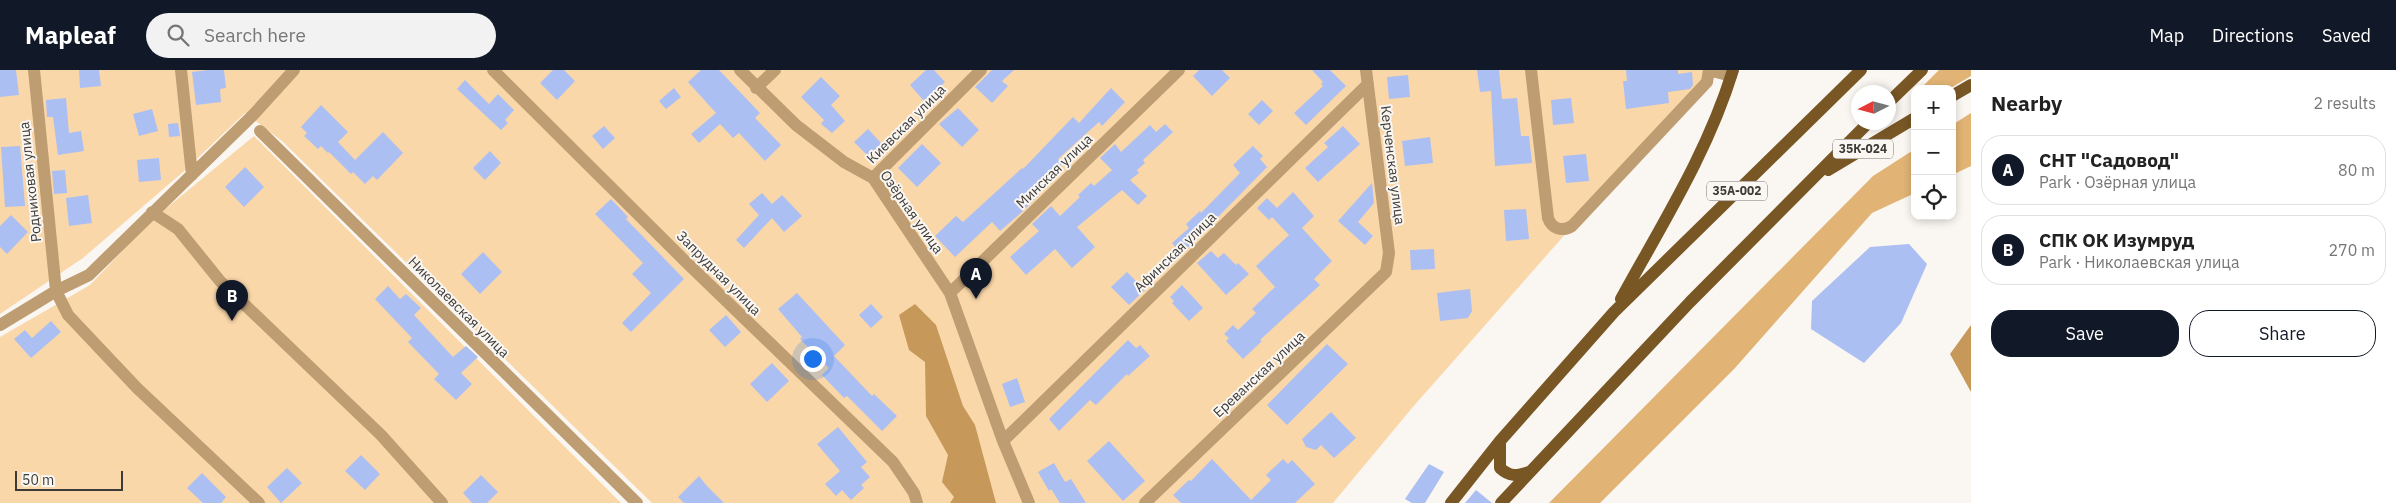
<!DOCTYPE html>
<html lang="en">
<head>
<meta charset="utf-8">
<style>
  body { margin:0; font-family:"IBM Plex Sans",sans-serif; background:#f2f2f2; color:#222 }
  .controls { position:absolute; right:15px; top:15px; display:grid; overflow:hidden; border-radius:10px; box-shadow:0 2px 8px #0003 }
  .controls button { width:45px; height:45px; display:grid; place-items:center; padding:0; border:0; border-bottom:1px solid #e0e0e0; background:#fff; color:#222; font:25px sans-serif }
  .compass { position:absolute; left:1851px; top:15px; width:45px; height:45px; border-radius:50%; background:#fff; box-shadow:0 2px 8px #0003; rotate:264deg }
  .scale { position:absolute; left:15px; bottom:12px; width:108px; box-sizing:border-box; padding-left:5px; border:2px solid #3d3b39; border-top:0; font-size:14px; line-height:18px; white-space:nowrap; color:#3d3b39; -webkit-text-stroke:4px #faf6f1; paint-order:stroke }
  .you { position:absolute; left:812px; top:288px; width:18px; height:18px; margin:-12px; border:4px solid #fff; border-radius:50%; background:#1a73e8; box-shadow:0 0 0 8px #1a73e833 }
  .badge { display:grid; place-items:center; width:32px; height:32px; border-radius:50%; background:#111827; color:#fff; font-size:16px; font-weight:700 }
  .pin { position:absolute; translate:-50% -41px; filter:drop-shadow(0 1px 2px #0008) }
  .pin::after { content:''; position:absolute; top:26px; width:18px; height:15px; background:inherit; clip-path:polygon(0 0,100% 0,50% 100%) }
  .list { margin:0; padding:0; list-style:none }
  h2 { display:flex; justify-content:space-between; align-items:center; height:65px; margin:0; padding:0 20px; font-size:21px }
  h2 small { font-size:16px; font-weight:400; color:#767676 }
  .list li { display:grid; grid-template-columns:32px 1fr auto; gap:15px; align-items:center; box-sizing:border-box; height:70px; margin:0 10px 10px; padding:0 10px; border:1px solid #e0e0e0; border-radius:20px }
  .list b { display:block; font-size:19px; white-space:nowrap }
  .list p { margin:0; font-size:16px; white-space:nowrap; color:#767676 }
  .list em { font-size:16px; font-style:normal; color:#767676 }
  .actions { display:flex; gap:10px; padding:15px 20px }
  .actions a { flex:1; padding:11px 0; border:1px solid #111827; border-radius:20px; text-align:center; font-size:18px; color:#111827 }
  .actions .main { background:#111827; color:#fff }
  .icon { flex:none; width:28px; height:28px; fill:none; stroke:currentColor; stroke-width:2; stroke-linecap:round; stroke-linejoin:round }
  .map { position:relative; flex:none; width:1971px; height:433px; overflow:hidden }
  header { display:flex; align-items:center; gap:30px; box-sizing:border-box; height:70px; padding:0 25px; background:#111827; color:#fff }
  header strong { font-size:24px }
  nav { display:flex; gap:28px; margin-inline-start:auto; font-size:18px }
  .search { width:350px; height:45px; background:#f2f2f2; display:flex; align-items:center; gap:12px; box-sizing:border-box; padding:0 18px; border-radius:28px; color:#767676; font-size:19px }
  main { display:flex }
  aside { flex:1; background:#fff }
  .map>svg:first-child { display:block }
  .green { fill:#fad7a9 }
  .forest { fill:#e1b374 }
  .water { fill:#c6995b }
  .building { fill:#abbff3 }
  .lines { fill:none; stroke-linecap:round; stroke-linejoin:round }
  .street { stroke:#bd9d71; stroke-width:12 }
  .primary { stroke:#795725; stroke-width:12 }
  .labels { text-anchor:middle; stroke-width:4; stroke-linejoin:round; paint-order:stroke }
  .shield { fill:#faf6f1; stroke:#767370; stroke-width:1 }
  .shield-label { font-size:12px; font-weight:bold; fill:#3d3b39 }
  .street-label { font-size:14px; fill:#3d3b39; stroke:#faf6f1 }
</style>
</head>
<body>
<header>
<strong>Mapleaf</strong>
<div class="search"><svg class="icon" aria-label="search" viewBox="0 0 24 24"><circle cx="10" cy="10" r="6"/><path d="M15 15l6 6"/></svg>Search here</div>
<nav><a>Map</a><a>Directions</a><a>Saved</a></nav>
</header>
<main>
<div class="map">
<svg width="1971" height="433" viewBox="0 0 1971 433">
  <rect width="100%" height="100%" fill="#faf6f1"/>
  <path class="green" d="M0 0H1710L1412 338 1333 433H652L282 71 245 43 183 102 83 188 0 244Z
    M254 66 621 433H0V267L90 215 152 150Z"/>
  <path class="forest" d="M1939 0H1971V6L1949 19H1920Z
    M1971 43V96L1952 105V55Z
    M1915 79V123L1872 143 1735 298 1600 433H1549L1873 106Z"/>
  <path class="water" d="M915 234 936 255 963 336 975 355 996 433H950L954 427 942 412 948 385 926 346 925 292 909 280 899 245Z
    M1971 255V322L1950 284Z"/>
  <path class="building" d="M0 0H16L19 25 0 27Z
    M79 0H99L101 16 80 18Z
    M208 0H224L226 18 220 19 221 32 196 35 192 2Z
    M553 0H564L575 11 557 30 540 13Z
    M701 0H719L760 43 755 48 781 75 765 91 739 63 733 68 720 54 699 73 691 64 716 43 688 12Z
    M926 0H934L945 12 924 31 910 15Z
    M992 0H1014L1002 11 1008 16 992 33 975 17Z
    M1199 0H1222L1230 8 1212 26 1193 6Z
    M1312 0H1330L1346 16 1306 55 1294 43 1323 16 1321 14 1323 12Z
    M1477 0H1499L1502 29 1517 28 1521 66H1529L1532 93 1495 96 1491 21 1480 22Z
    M1626 0H1678V4L1692 2 1693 15 1690 19 1668 22 1669 33 1626 39 1623 11H1627Z
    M1408 5 1410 27 1389 29 1387 7Z
    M821 7 840 26 831 35 845 51 832 63 821 54 824 50 801 27Z
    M465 10 489 34 498 24 514 40 505 50 508 53 501 60 457 19Z
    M674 18 681 27 666 39 659 31Z
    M1111 18 1125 32 1102 56 1099 52 1058 89 1063 93 1037 121 1040 124 1022 142 1000 161 992 152 955 187 935 166 956 146 963 152 1022 98 1023 99 1073 47 1079 53Z
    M66 28 69 63 81 61 84 81 58 85 53 47H47L46 30Z
    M1571 28 1574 53 1553 55 1551 30Z
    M1262 30 1273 41 1259 55 1248 44Z
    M321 35 348 62 338 72 355 90 383 62 403 83 377 110 373 106 365 114 353 102 351 104 329 82 328 83 321 76 318 79 304 66 307 63 301 57Z
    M958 38 979 60 962 77 939 54Z
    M152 39 158 61 139 66 133 44Z
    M178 53 180 66 169 67 168 54Z
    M1165 54 1173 62 1143 90 1145 93 1137 100 1139 103 1130 110 1147 126 1138 135 1122 120 1077 157 1095 177 1072 198 1055 179 1026 205 1010 187 1039 161 1032 154 1051 136 1060 146 1080 127 1078 125 1091 113 1094 116 1112 100 1100 88 1115 74 1121 82 1150 55 1156 62Z
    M604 56 615 68 603 79 592 66Z
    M1343 56 1360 74 1318 112 1305 98 1328 77 1324 73Z
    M868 59 883 75 870 88 854 72Z
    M1430 67 1433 93 1405 96 1402 71Z
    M922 74 941 93 917 117 898 98Z
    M20 76 25 136 5 137 1 77Z
    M1253 76 1263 86 1260 89 1267 97 1168 198 1162 191 1176 178 1172 173 1189 158 1186 154 1200 141 1201 143 1240 103 1233 95Z
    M490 81 501 93 485 110 473 98Z
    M1586 84 1589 111 1566 113 1563 86Z
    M159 88 161 110 139 112 137 90Z
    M245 97 264 117 244 137 225 117Z
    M65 100 67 123 54 124 52 101Z
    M1372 113 1374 133 1358 152 1373 166 1365 175 1338 151Z
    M1293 122 1314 146 1302 158 1332 191 1314 209 1320 215 1260 270 1262 271 1243 289 1226 271 1229 268 1224 264 1233 255 1238 260 1256 243 1252 239 1275 217 1256 196 1289 165 1272 147 1269 150 1257 138 1267 128 1277 138Z
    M762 123 772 134 782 125 802 146 784 162 772 148 744 178 736 170 759 145 749 134Z
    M88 125 92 153 69 156 66 128Z
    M611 129 628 147 626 149 684 209 631 262 622 253 651 223 632 204 643 193 595 144Z
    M1526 139 1529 169 1506 171 1504 140Z
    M11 145 28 162 7 184 0 177V156Z
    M1909 174 1927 194 1901 253 1864 293 1811 259 1812 231 1870 177Z
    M1434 179 1435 199 1411 200 1410 180Z
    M1211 181 1218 188 1224 183 1236 195 1238 193 1249 204 1226 225 1197 193Z
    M483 182 502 202 480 224 461 204Z
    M1127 202 1145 220 1129 235 1111 217Z
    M1182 215 1203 238 1189 251 1172 233 1174 231 1170 227Z
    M388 216 400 229 406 224 421 238 414 245 453 287 466 276 478 287 461 303 472 314 456 330 434 309 439 304 408 272 412 268 375 229Z
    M1470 219 1472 241 1468 248 1440 251 1437 223Z
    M797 223 845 275 834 286 872 326 874 324 897 346 882 361 847 326 844 328 822 305 829 298 800 269 802 267 778 239Z
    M871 234 883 247 871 258 859 245Z
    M726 245 741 262 725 277 709 260Z
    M51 251 61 262 31 288 14 269 25 260 32 268Z
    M1128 270 1136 278 1140 275 1150 286 1128 306 1127 304 1096 335 1090 330 1059 361 1049 349Z
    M1327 274 1348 294 1287 355 1267 335Z
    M772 293 789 311 767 332 750 314Z
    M1017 308 1025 332 1010 337 1002 314Z
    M1331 342 1356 368 1334 388 1321 375 1316 380 1306 377 1302 369Z
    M838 357 867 392 861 397 870 407 861 415 864 418 851 430 842 420 836 426 825 414 840 401 817 374Z
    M1109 371 1145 411 1123 431 1087 391Z
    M361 385 380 404 365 420 345 401Z
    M1212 389 1251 430 1271 410 1266 405 1283 389 1288 394 1292 390 1315 414 1295 433H1181L1173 425 1189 410 1191 411Z
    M1054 393 1065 412 1071 409 1086 433H1060L1051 419 1049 421 1038 402Z
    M1429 394 1444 402 1425 433H1412L1405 429Z
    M287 398 302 413 281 433 267 417Z
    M202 403 226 427 221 433H203L187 418Z
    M481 405 498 422 487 433H472L463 423Z
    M699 406 707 416 724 433H684L678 427Z
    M1476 420 1492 433H1465Z"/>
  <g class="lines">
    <path class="street" d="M34 0 56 221 68 245 137 318 259 433
      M181 0 192 105
      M493 0 686 192 893 392 914 423 917 433
      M740 0 796 55 844 92 873 108 950 223 1003 371 1029 433
      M1531 0 1548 148C1552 159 1562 162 1572 156L1707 12 1709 0
      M1709 0 1731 6
      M756 18 775 0
      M260 61 637 433
      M873 108 981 0
      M152 142 178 159 220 211 381 365 442 433
      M950 223 1179 0
      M0 255 56 221 89 205 254 44 294 0
      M1003 371 1368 14
      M1145 433 1386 202 1389 183 1366 0"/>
    <path class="primary" d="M1952 26 1971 15
      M1888 33 1922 0
      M1828 100 1915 48
      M1621 229C1662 154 1708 82 1733 0
      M1500 371V398C1510 407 1516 406 1529 402
      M1451 433 1500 371 1614 242 1861 0
      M1501 433 1690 232 1869 52"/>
  </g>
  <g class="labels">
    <g class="shield">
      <rect x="1833" y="69.5" width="60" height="19" rx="4"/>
      <rect x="1707" y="111.5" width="60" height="19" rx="4"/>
    </g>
    <g class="shield-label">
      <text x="1863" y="83">35К-024</text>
      <text x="1737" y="125">35А-002</text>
    </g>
    <g class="street-label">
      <text transform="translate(906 54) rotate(-45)" y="5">Киевская улица</text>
      <text transform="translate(1393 95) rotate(83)" y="5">Керченская улица</text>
      <text transform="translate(1054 101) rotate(-44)" y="5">Минская улица</text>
      <text transform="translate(30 112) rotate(-96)" y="5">Родниковая улица</text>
      <text transform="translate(912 142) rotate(55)" y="5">Озёрная улица</text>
      <text transform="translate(1175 182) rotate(-44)" y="5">Афинская улица</text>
      <text transform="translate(719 203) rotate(45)" y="5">Запрудная улица</text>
      <text transform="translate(459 237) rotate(45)" y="5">Николаевская улица</text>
      <text transform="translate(1259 304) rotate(-43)" y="5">Ереванская улица</text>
    </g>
  </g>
</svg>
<div class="controls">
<button>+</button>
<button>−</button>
<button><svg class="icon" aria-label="locate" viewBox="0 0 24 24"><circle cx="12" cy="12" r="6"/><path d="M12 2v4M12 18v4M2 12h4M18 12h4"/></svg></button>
</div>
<svg class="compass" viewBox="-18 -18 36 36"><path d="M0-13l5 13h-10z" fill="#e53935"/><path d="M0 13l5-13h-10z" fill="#767676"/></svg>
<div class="scale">50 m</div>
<div class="you"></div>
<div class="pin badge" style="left:976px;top:229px">A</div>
<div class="pin badge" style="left:232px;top:251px">B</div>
</div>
<aside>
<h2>Nearby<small>2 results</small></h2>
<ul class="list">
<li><span class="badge">A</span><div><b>СНТ &quot;Садовод&quot;</b><p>Park · Озёрная улица</p></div><em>80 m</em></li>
<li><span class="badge">B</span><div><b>СПК ОК Изумруд</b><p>Park · Николаевская улица</p></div><em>270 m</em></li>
</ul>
<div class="actions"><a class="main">Save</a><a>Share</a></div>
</aside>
</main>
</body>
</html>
